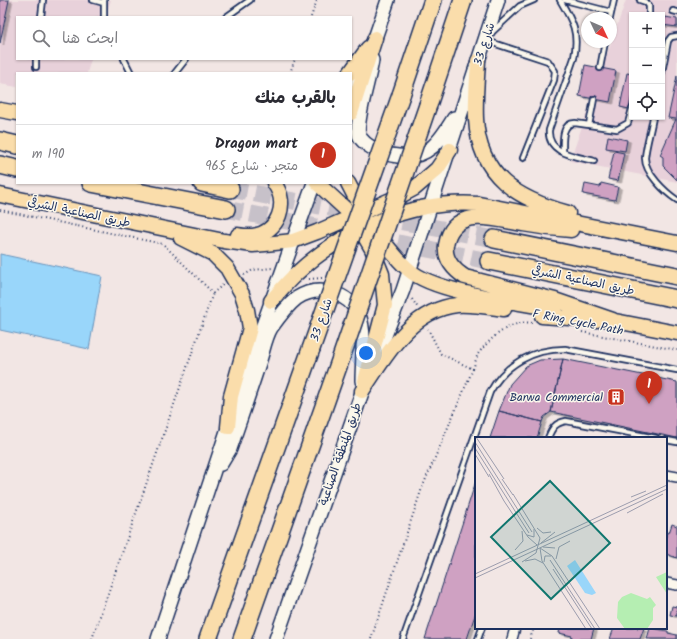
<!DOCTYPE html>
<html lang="ar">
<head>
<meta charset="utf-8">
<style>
  body { margin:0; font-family:Kalam,"Playpen Sans Arabic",sans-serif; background:#f7f7f7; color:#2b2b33; direction:rtl }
  .controls { position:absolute; right:12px; top:12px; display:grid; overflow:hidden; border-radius:0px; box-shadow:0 1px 3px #0004 }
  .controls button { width:36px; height:36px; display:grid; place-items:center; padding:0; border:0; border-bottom:1px solid #e1e1e2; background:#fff; color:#2b2b33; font:20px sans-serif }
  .compass { position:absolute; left:581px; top:12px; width:36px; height:36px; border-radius:50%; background:#fff; box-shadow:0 1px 3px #0004; rotate:134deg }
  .you { position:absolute; left:366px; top:353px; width:14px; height:14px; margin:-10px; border:3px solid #fff; border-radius:50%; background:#1a73e8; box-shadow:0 0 0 6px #1a73e833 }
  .badge { display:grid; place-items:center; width:26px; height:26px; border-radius:50%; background:#c8321e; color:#fff; font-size:13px; font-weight:700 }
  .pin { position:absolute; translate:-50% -33px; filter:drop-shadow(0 1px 2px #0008) }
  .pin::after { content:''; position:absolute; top:21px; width:14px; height:12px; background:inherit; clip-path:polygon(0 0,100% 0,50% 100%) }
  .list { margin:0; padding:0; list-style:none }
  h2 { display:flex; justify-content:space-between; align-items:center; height:52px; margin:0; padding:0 16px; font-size:17px }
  h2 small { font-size:13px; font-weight:400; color:#7c7c81 }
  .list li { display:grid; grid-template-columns:26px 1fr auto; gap:12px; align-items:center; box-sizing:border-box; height:60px; padding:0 16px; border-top:1px solid #e1e1e2 }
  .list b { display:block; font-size:15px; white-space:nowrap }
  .list p { margin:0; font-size:13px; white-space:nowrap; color:#7c7c81 }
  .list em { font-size:13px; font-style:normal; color:#7c7c81 }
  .icon { flex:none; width:22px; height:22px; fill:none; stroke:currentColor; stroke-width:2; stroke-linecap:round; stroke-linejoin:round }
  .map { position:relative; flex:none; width:677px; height:639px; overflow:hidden; direction:ltr }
  .search { position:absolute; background:#fff; box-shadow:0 1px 3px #0004; left:16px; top:16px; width:336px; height:44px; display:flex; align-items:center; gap:10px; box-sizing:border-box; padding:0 14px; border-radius:0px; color:#7c7c81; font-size:15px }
  .panel { position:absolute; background:#fff; box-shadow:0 1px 3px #0004; left:16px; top:72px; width:336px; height:112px; border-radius:0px; direction:rtl }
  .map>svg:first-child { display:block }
  .built { fill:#e8d1da; fill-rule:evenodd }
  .water { fill:#99d6fa; stroke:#6793bc }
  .building { fill:#cfa1c2; stroke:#1b2f5e; filter:url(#shadow) }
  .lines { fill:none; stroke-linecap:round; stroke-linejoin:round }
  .highway-tunnel { stroke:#c7c1c9; stroke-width:17; stroke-dasharray:17 8; stroke-linecap:butt }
  .lane-casing { stroke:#1b2f5e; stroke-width:8 }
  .street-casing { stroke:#1b2f5e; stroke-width:12 }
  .secondary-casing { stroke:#1b2f5e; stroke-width:16 }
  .primary-casing { stroke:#1b2f5e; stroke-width:17 }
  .highway-casing { stroke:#1b2f5e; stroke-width:20 }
  .path { stroke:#1b2f5e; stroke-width:2; stroke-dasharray:1 3; stroke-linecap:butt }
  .lane { stroke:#fbf7ec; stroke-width:4.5 }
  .street { stroke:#fbf7ec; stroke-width:9 }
  .secondary { stroke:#fbf7ec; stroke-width:13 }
  .primary { stroke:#faddab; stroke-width:14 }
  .highway { stroke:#faddab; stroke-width:17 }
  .highway-bridge-casing { stroke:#1b2f5e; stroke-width:20; stroke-linecap:butt }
  .highway-bridge { stroke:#faddab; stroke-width:17 }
  .labels { text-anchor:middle; stroke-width:3; stroke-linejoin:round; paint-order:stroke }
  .street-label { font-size:12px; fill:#1b2f5e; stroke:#fbf7ec }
  .poi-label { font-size:12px; fill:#1b2f5e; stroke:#fbf7ec; text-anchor:end }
  .inset-road { fill:none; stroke:#9c9dae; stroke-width:1 }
  .view { fill:#0f766e; fill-opacity:0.15; stroke:#0f766e; stroke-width:2 }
  .inset-edge { fill:none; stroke:#1b2f5e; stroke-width:2 }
</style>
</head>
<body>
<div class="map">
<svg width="677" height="639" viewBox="0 0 677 639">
  <defs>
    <filter id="shadow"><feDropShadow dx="3.5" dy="2" stdDeviation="0" flood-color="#0004"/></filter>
  </defs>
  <rect width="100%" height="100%" fill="#f2e6e4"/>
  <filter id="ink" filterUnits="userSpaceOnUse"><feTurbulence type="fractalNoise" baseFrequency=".025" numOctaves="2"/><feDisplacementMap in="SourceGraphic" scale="8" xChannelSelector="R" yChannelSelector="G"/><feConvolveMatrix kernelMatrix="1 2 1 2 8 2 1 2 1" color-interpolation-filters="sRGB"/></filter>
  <g filter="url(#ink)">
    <path class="built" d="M0 0H111L105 17H17V59H91L87 73H17V87L0 84Z
      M626 0H677V182L570 161ZM632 15H662V117H632Z"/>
    <path class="water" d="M0 254 102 276 89 349 0 330Z"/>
    <path class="building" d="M0 0H9L0 43Z
      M665 17 677 19V27L662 25V20H665Z
      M585 65 616 71 610 102 579 96Z
      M627 73 632 74V94L629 109 620 107Z
      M677 76V180L663 166V157L660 155 676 119 668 118Z
      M608 136 627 140 625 151 606 148Z
      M614 151 624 153 618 181 608 179Z
      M601 183 618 187 615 200 583 194 585 184 600 187Z
      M563 359 551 412 544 417 542 422 499 411 510 384 526 366 540 360Z
      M563 359 677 382V438L551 412Z
      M499 411 542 422 537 438H490Z
      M476 481V612L467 639H425Z
      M672 524 677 526V558L666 554V532L669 533Z
      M672 606 677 607V616L670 615Z
      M560 628H594L591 639H571L572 636 559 633Z
      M614 628H644L640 639H610Z
      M650 628 668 631V633L677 635V639H647Z"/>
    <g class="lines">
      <path class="highway-tunnel" d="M230 189 494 239
        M226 209 489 261"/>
      <defs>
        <path id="lane" d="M93 0 104 3
          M560 0C573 22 579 32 574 58L549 130C547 154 576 156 594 161
          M565 0 611 12
          M640 0 646 2 649 6V15
          M673 11 677 12
          M41 17 43 0
          M104 17V0
          M226 17 250 0
          M610 18 614 0
          M492 32 520 6 534 0
          M487 41 548 61 555 71 554 80 523 158
          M124 59 131 73
          M36 67V59
          M600 68 605 42
          M662 72 668 41 671 37 677 36
          M175 73 186 59
          M653 117C651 130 646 145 645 158 645 173 665 192 677 200
          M589 125 594 99
          M563 152C563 142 561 123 575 123L617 129 628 123 632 109
          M548 438C552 428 555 423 566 421L656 438
          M666 440 677 442
          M403 639 490 392C505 364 533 349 565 349L677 370
          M478 639 482 628"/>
        <path id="street" d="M666 475 677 477
          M666 583 677 585
          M512 639 515 628"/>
        <path id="secondary" d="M372 60C370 77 355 121 359 135 362 143 371 147 377 151 384 154 390 155 398 156 428 160 440 141 454 118
          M351 85 375 38 388 0
          M374 363 403 290 498 0
          M221 464 230 449C240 420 250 391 259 363 263 352 265 338 271 328 278 318 287 306 297 298 318 284 349 292 359 315 366 332 362 363 362 381
          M158 639 253 353 314 183
          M276 639 366 381"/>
        <path id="primary" d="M478 61C477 80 475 100 476 119 479 177 518 199 568 213
          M350 73 368 48
          M0 110 17 113
          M351 113 375 38
          M317 183 353 216 372 249 382 274 385 305 365 381
          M348 183 364 214
          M0 195 224 241 253 245 265 244 293 241 317 232 402 195 415 188 437 169 450 150
          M571 230C555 229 539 227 523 224 496 220 453 204 446 245 444 259 454 270 465 277L555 300 613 320
          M377 233C387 246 397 260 409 270 435 293 519 302 555 309
          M238 235C243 236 248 236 253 236 279 232 289 203 274 183
          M181 238 213 254 227 268 242 294 247 310 250 328 231 396 228 427
          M271 301C279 292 287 282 296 274 344 229 413 199 479 204L677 243
          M542 316 597 320
          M605 319 677 333
          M362 391C386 356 410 310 457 305 473 304 489 307 504 309"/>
        <path id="highway" d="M401 95 433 0
          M428 105 463 0
          M0 141 17 145
          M0 165 17 169
          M91 183 226 209
          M202 183 230 189
          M494 239 677 276
          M489 261 677 299
          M208 639 311 349
          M242 639 341 358"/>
      </defs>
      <use href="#lane" class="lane-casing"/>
      <use href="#street" class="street-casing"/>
      <use href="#secondary" class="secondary-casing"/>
      <use href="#primary" class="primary-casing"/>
      <use href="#highway" class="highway-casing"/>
      <path class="path" d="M311 17 317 0
        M290 73 295 59
        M0 210 163 244 213 293 224 284
        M244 275 253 270 272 268
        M309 279 322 278
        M412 299 418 308
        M582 332 677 350
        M473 369C475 364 476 358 478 354 490 338 512 319 532 323
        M92 639 213 293
        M371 639 422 488 473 369 441 354 428 329
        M530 639 534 628"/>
      <use href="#lane" class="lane"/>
      <use href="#street" class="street"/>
      <use href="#secondary" class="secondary"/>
      <use href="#primary" class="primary"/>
      <use href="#highway" class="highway"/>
      <defs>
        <path id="highway-bridge" d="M311 349 401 95
          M341 358 428 105"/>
      </defs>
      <use href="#highway-bridge" class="highway-bridge-casing"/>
      <use href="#highway-bridge" class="highway-bridge"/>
    </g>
  </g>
  <defs>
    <symbol id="building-square" viewBox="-11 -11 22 22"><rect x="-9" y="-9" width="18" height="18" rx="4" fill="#c8321e" stroke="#fbf7ec"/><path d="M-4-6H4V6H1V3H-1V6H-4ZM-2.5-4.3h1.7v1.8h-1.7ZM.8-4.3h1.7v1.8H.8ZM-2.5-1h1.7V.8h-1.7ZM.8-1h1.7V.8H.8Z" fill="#fff"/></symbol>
  </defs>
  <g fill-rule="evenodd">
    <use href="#building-square" x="606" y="387" width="20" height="20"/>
  </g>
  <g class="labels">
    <g class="street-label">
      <text transform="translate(484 44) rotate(-72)" y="4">شارع 33</text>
      <text transform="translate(79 212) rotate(12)" y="4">طريق الصناعية الشرقي</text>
      <text transform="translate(583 280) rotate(12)" y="4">طريق الصناعية الشرقي</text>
      <text transform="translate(321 320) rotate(-71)" y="4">شارع 33</text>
      <text transform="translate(578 322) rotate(11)" y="4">F Ring Cycle Path</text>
      <text transform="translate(340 454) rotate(-71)" y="4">طريق المنطقة الصناعية</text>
    </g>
    <g class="poi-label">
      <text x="603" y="401">Barwa Commercial</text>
    </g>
  </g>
  <g transform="translate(475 437)">
    <rect width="192" height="192" fill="#f2e6e4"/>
    <path d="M192 135V157L181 140ZM156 156 172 162 175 160 181 168 178 171V183L172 192H150L142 181 143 165 147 160Z" fill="#b5eeb2"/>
    <path d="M100 123 121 156 117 158 110 156 92 129Z" fill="#99d6fa"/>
    <path class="inset-road" d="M1 0 29 42M0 5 57 95M0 11 54 96M0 17 14 40M14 37 29 64M27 42 38 58M38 57 65 101 61 116 47 125M156 60 171 54M29 64 53 100 62 108M152 76 188 57M62 91 68 96 76 95M52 98 59 100V92M66 106 80 95M68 110 80 111M65 111 67 124 111 192M65 111 77 119 125 192M40 113 48 104 47 94M81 122 84 110 95 104M75 123 120 192M50 124 60 122 68 126M69 125 70 119H76M78 132 117 192M0 137 192 48M0 141 192 52"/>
    <path class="view" d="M75 44 135 106 76 162 16 100Z"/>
    <rect width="192" height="192" class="inset-edge"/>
  </g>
</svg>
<div class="controls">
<button>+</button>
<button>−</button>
<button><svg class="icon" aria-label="locate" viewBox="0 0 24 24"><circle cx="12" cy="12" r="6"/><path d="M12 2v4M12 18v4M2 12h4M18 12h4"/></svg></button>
</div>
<svg class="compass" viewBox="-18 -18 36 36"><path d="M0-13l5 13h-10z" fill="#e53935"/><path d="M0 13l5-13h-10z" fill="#7c7c81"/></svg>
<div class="you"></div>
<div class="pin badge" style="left:649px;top:404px">1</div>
<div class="search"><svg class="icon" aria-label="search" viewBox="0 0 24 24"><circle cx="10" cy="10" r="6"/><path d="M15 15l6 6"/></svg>ابحث هنا</div>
<section class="panel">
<h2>بالقرب منك<small></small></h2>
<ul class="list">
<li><span class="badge">1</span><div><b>Dragon mart</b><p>متجر · شارع 965</p></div><em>190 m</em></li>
</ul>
</section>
</div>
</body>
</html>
